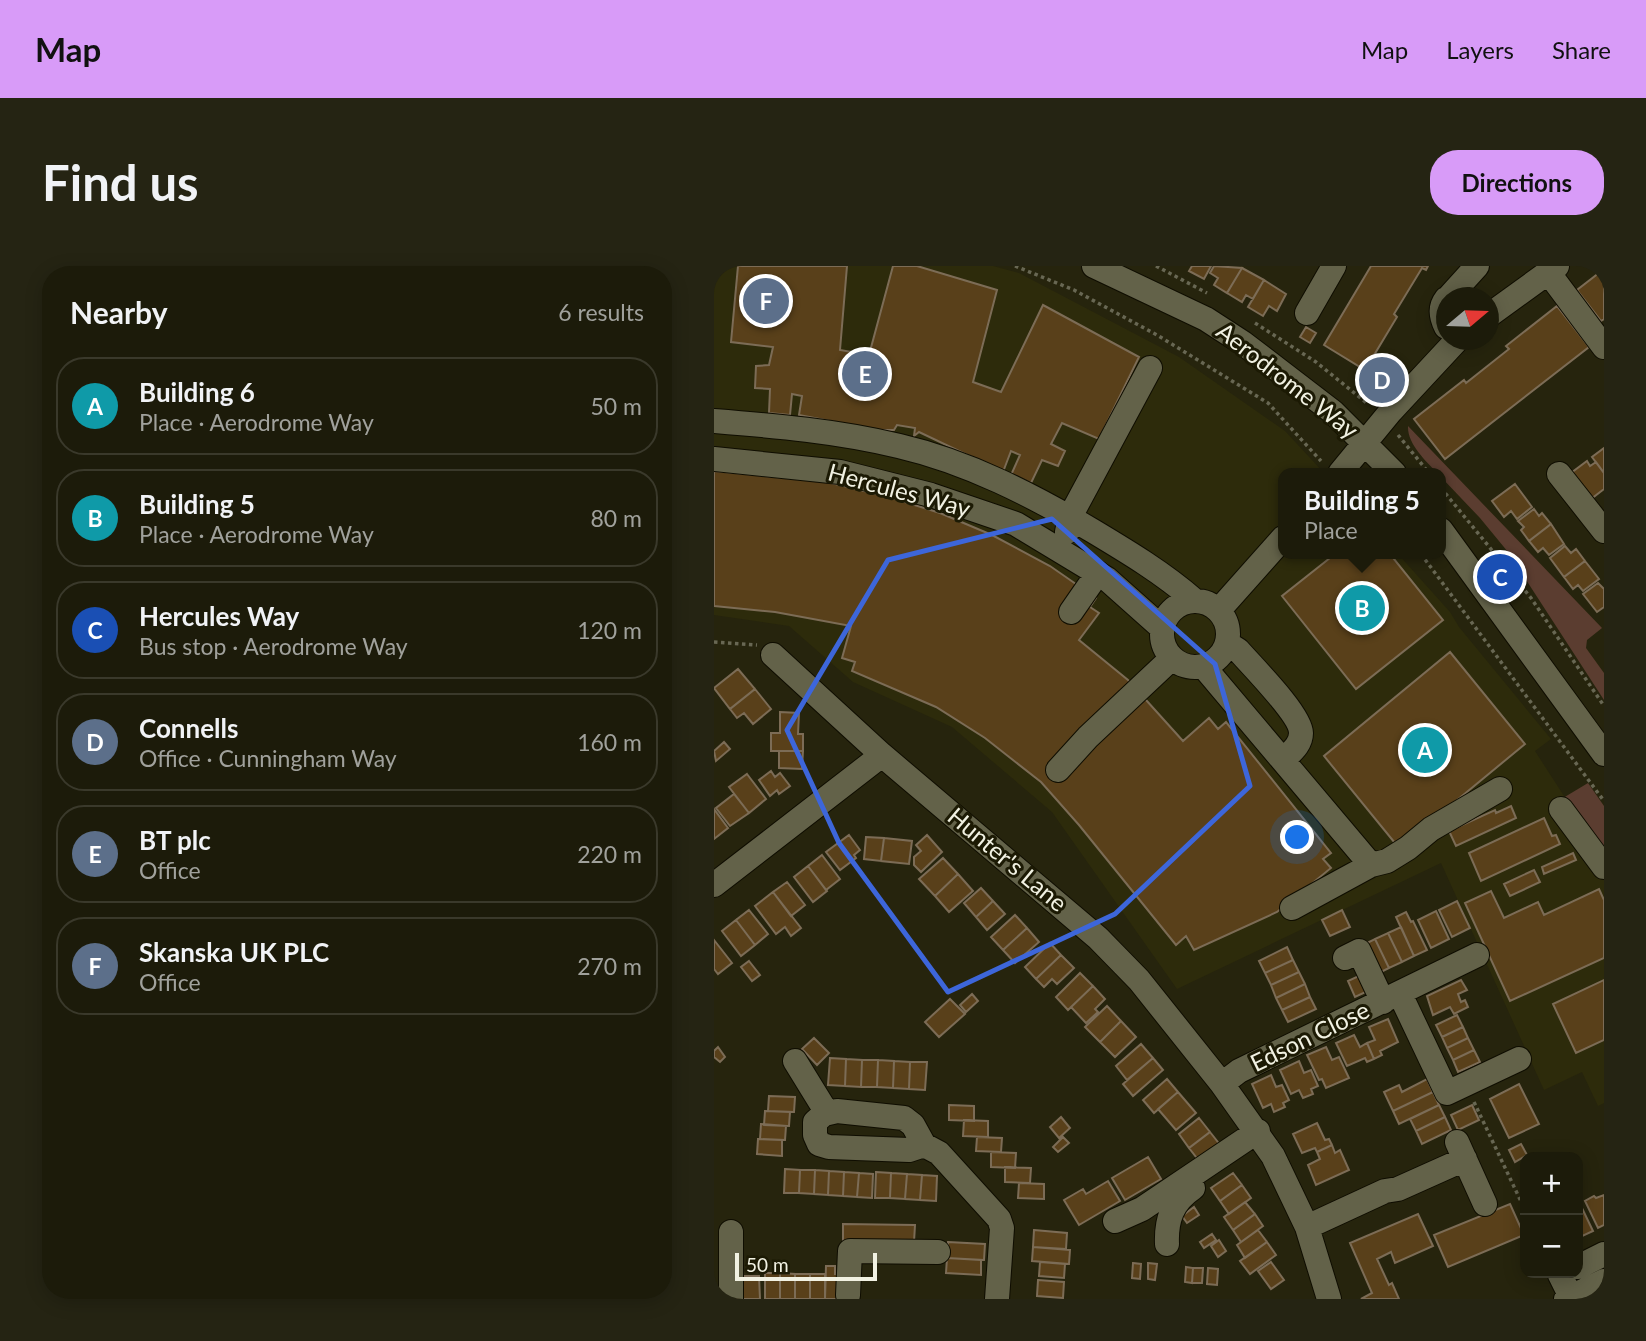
<!DOCTYPE html>
<html lang="en">
<head>
<meta charset="utf-8">
<style>
  body { margin:0; font-family:Lato,sans-serif; background:#252413; color:#f1f3f6 }
  .controls { position:absolute; right:21px; bottom:21px; display:grid; overflow:hidden; border-radius:14px; box-shadow:0 4px 18px #0003 }
  .controls button { width:63px; height:63px; display:grid; place-items:center; padding:0; border:0; border-bottom:2px solid #3a392b; background:#1c1b0a; color:#f1f3f6; font:35px sans-serif }
  .compass { position:absolute; left:722px; top:21px; width:63px; height:63px; border-radius:50%; background:#1c1b0a; box-shadow:0 4px 18px #0003; rotate:71deg }
  .scale { position:absolute; left:21px; bottom:18px; width:142px; box-sizing:border-box; padding-left:7px; border:4px solid #f1f1e2; border-top:0; font-size:19px; line-height:24px; white-space:nowrap; color:#f1f1e2; -webkit-text-stroke:5px #1c1a04; paint-order:stroke }
  .you { position:absolute; left:584px; top:572px; width:24px; height:24px; margin:-18px; border:5px solid #fff; border-radius:50%; background:#1a73e8; box-shadow:0 0 0 10px #1a73e833 }
  .badge { display:grid; place-items:center; width:46px; height:46px; border-radius:50%; background:#d89bf8; color:#fff; font-size:23px; font-weight:700 }
  .pin { position:absolute; translate:-50% -50%; border:4px solid #fff; box-shadow:0 2px 7px #0006 }
  .popup { position:absolute; left:564px; top:202px; width:168px; height:91px; box-sizing:border-box; display:grid; place-content:center; border-radius:14px; background:#1c1b0a; filter:drop-shadow(0 2px 5px #0005); font-size:23px; white-space:nowrap; color:#a0a19c }
  .popup b { font-size:26px; color:#f1f3f6 }
  .popup::after { content:''; position:absolute; left:50%; top:100%; margin-left:-14px; border:14px solid transparent; border-top-color:#1c1b0a }
  .list { margin:0; padding:0; list-style:none }
  h2 { display:flex; justify-content:space-between; align-items:center; height:91px; margin:0; padding:0 28px; font-size:30px }
  h2 small { font-size:23px; font-weight:400; color:#a0a19c }
  .list li { display:grid; grid-template-columns:46px 1fr auto; gap:21px; align-items:center; box-sizing:border-box; height:98px; margin:0 14px 14px; padding:0 14px; border:2px solid #3a392b; border-radius:28px }
  .list b { display:block; font-size:26px; white-space:nowrap }
  .list p { margin:0; font-size:23px; white-space:nowrap; color:#a0a19c }
  .list em { font-size:23px; font-style:normal; color:#a0a19c }
  .map { position:relative; flex:none; width:890px; height:1033px; overflow:hidden; border-radius:28px }
  header { display:flex; align-items:center; gap:42px; box-sizing:border-box; height:98px; padding:0 35px; background:#d89bf8; color:#111 }
  header strong { font-size:33px }
  nav { display:flex; gap:38px; margin-inline-start:auto; font-size:24px }
  .intro { display:flex; align-items:center; justify-content:space-between; box-sizing:border-box; height:168px; padding:0 42px }
  h1 { margin:0; font-size:49px }
  .button { padding:18px 32px; border-radius:28px; background:#d89bf8; color:#111; font-size:24px; font-weight:700 }
  main { display:flex; gap:42px; padding:0 42px }
  aside { flex:1; background:#1c1b0a; border-radius:28px; box-shadow:0 4px 18px #0003 }
  .map>svg:first-child { display:block }
  .built { fill:#2d2b0b }
  .green { fill:#5b3d30 }
  .building { fill:#59401a; stroke:#7c6c56; stroke-width:2 }
  .lines { fill:none; stroke-linecap:round; stroke-linejoin:round }
  .minor-casing { stroke:#0f0d00; stroke-width:26 }
  .path { stroke:#686753; stroke-width:3.5; stroke-dasharray:3.5 3.5; stroke-linecap:butt }
  .minor { stroke:#636249; stroke-width:24 }
  .marked { fill:none; stroke:#3d66da; stroke-width:5; stroke-linejoin:round }
  .labels { text-anchor:middle; stroke-width:6; stroke-linejoin:round; paint-order:stroke }
  .street-label { font-size:24px; fill:#f1f1e2; stroke:#1c1a04 }
</style>
</head>
<body>
<header>
<strong>Map</strong>
<nav><a>Map</a><a>Layers</a><a>Share</a></nav>
</header>
<div class="intro"><h1>Find us</h1><a class="button">Directions</a></div>
<main>
<aside>
<h2>Nearby<small>6 results</small></h2>
<ul class="list">
<li><span class="badge" style="background:#0f9aa8">A</span><div><b>Building 6</b><p>Place · Aerodrome Way</p></div><em>50 m</em></li>
<li><span class="badge" style="background:#0f9aa8">B</span><div><b>Building 5</b><p>Place · Aerodrome Way</p></div><em>80 m</em></li>
<li><span class="badge" style="background:#1a4fb4">C</span><div><b>Hercules Way</b><p>Bus stop · Aerodrome Way</p></div><em>120 m</em></li>
<li><span class="badge" style="background:#5c6f8a">D</span><div><b>Connells</b><p>Office · Cunningham Way</p></div><em>160 m</em></li>
<li><span class="badge" style="background:#5c6f8a">E</span><div><b>BT plc</b><p>Office</p></div><em>220 m</em></li>
<li><span class="badge" style="background:#5c6f8a">F</span><div><b>Skanska UK PLC</b><p>Office</p></div><em>270 m</em></li>
</ul>
</aside>
<div class="map">
<svg width="890" height="1033" viewBox="0 0 890 1033">
  <rect width="100%" height="100%" fill="#26240d"/>
  <path class="built" d="M0 0H279L305 7 465 91 571 165 610 207H569V288H684L736 346 745 361 837 473 821 485 890 592V837L884 840 868 806 830 824 727 597 463 723 338 546 238 461 139 416 75 360 0 349Z"/>
  <path class="green" d="M694 160 888 362 873 374 872 382 890 407V434L794 286 766 252 727 211V207H723C712 195 693 178 694 160Z
    M874 517 890 540V582L849 532Z"/>
  <path class="building" d="M24 0H133L126 84 155 89 179 0H203L283 24 259 116 287 126 329 39 425 91 385 173 348 157 337 178 351 185 344 200 328 194 317 217 297 209 306 189 297 185 289 206 205 166 200 170 201 162 183 159 180 164H162L85 149 88 130 78 128 76 149 55 147 56 123 41 122 42 100 55 99 59 81 17 76Z
    M478 0H497L490 13 475 5Z
    M500 0 528 2 513 27 500 19 504 12 496 7Z
    M657 0H714L712 4 708 2 680 48 683 51 651 104 610 79Z
    M528 2 550 14 539 33 532 29 528 36 513 27Z
    M890 3V53L887 55 863 24Z
    M550 14 572 28 563 45 555 40 549 50 534 41Z
    M843 40 875 81 731 193 700 153 750 114 752 117 795 83 792 80Z
    M592 61 602 67 596 77 586 71Z
    M890 182V207L878 191Z
    M873 195 876 200 882 196 890 207V223L877 233 857 207Z
    M0 205 113 216 175 231 226 247 278 269 336 300 382 332 376 341 385 347 365 374 414 414 469 475 495 452 504 463 512 456 617 587 609 593 617 602 563 646 480 684 472 670 462 679 365 559 327 516 271 472 222 441 138 405 141 396 128 392 137 360 61 346 0 340Z
    M801 218 818 241 803 253 797 245 790 251 778 235Z
    M820 243 825 250 828 247 837 258 815 275 807 264 810 261 804 255Z
    M837 258 850 278 835 289 829 282 824 286 815 275Z
    M851 280 857 287 862 283 871 295 850 311 836 292Z
    M621 288H676L729 354 642 423 568 330Z
    M871 295 885 313 869 325 864 319 859 323 850 311Z
    M884 317 890 323V341L883 346 869 328Z
    M736 386 811 478 685 582 610 490Z
    M24 403 41 423 16 443 0 422Z
    M41 423 57 443 39 458 30 447 23 452 16 443Z
    M66 446 85 447 84 468H89V485H57V467H66Z
    M10 476 16 483 2 495 0 485Z
    M65 485H89L88 503 65 502Z
    M57 505 61 511 66 507 76 520 65 528 63 524 56 530 45 514Z
    M33 508 52 533 35 547 15 521Z
    M20 528 35 547 16 560 2 542Z
    M797 540 802 552 742 580 735 565 781 544 782 547Z
    M0 543 14 562 0 573Z
    M830 552 838 570 842 569 846 578 767 615 755 587Z
    M135 569 146 584 140 589 142 592 126 604 112 586Z
    M213 569 228 586 207 606 200 599V591L207 585 202 579Z
    M152 571 170 572 167 595 150 593Z
    M170 572 198 575 195 598 167 595Z
    M859 587 862 594 830 608 828 601Z
    M108 589 126 613 112 624 94 600Z
    M229 592 244 608 221 630 205 613Z
    M94 600 113 625 99 636 80 611Z
    M820 604 826 616 796 630 790 618Z
    M244 608 259 625 235 646 221 630Z
    M73 616 91 639 77 650 59 626Z
    M267 622 279 635 262 651 250 637Z
    M885 623 890 634V692L796 735 751 637 777 625 790 652 824 636 830 649Z
    M59 626 87 662 77 670 71 661 62 668 41 640Z
    M279 635 291 648 273 664 262 651Z
    M743 635 756 662 738 671 725 644Z
    M35 644 54 668 41 679 22 654Z
    M628 644 636 661 616 670 608 654Z
    M722 645 735 673 717 682 704 654Z
    M692 646 697 656 699 655 713 684 700 690 682 651Z
    M301 649 313 662 289 684 277 671Z
    M22 654 41 679 27 690 8 665Z
    M687 661 700 690 688 696 674 667Z
    M313 662 325 676 301 697 289 684Z
    M674 667 688 696 675 702 661 673Z
    M661 673 675 702 663 708 649 679Z
    M0 674 18 697 4 708 0 703Z
    M336 677 347 689 322 713 311 701Z
    M573 681 579 694 551 707 545 695Z
    M347 689 360 702 343 718 338 713 330 721 322 713Z
    M579 694 585 706 557 719 551 707Z
    M35 695 46 709 38 715 27 701Z
    M585 706 591 718 562 732 557 719Z
    M366 707 379 720 354 744 342 731Z
    M649 708 656 724 641 731 634 715Z
    M747 714 753 724 744 728 747 736 751 734 754 741 740 748 736 741 719 749 713 730Z
    M890 714V774L862 787 839 738Z
    M591 718 596 731 568 744 562 732Z
    M379 720 391 733 381 743 384 746 372 757 357 741Z
    M258 728 264 735 252 746 246 739Z
    M596 731 602 743 574 756 568 744Z
    M236 733 251 748 225 771 211 756Z
    M393 740 407 755 386 776 371 761Z
    M743 749 749 761 728 771 722 759Z
    M674 753 684 776 666 785 668 789 660 793 653 777 661 774 655 761Z
    M407 755 422 771 401 791 386 776Z
    M749 761 754 772 733 782 728 771Z
    M640 769 646 781 653 777 660 793 653 796 651 792 633 800 622 777Z
    M100 772 115 787 103 799 88 783Z
    M754 772 760 784 739 794 733 782Z
    M427 778 439 792 413 814 402 800Z
    M4 781 11 791 6 796 0 791V785Z
    M612 781 618 794 625 791 635 812 612 822 608 813 605 814 593 789Z
    M760 784 766 796 744 806 739 794Z
    M116 792 132 793 131 820 114 819Z
    M439 792 449 804 419 830 409 818Z
    M132 793 148 794 147 821 131 820Z
    M148 794H164L163 821H147Z
    M164 794 180 795 179 822 163 821Z
    M180 795 196 796 195 823 179 822Z
    M585 795 590 807 597 804 604 820 597 823 599 828 589 832 585 824 577 828 566 804Z
    M196 796H213L211 824 195 823Z
    M557 809 562 821 568 819 575 834 569 837 571 841 560 846 557 838 549 842 538 818Z
    M453 813 464 826 440 847 429 834Z
    M713 813 719 826 679 845 670 826 685 819 688 826Z
    M805 818 825 858 795 872 776 833Z
    M464 826 482 847 462 864 444 843Z
    M719 826 725 839 685 858 679 845Z
    M55 830 81 831 80 846 54 845Z
    M235 839 260 840V855L235 854Z
    M725 839 731 851 702 865 696 853Z
    M758 839 765 854 744 864 737 849Z
    M51 845 76 846 75 860 50 859Z
    M347 851 356 862 345 872 336 861Z
    M731 851 737 864 708 878 702 865Z
    M485 852 496 866 475 882 465 868Z
    M250 854 274 855V871L249 870Z
    M603 857 611 874 615 873 618 879 603 886 601 882 588 887 579 868Z
    M47 858 72 860 71 874 46 873Z
    M496 866 507 880 486 896 475 882Z
    M263 871 288 872 287 886 262 885Z
    M349 871 355 877 344 886 339 881Z
    M44 873 68 874V890L43 888Z
    M807 878 813 889 801 896 795 884Z
    M618 879 621 887 626 884 635 904 602 919 594 899 606 893 603 886Z
    M277 886 302 887 301 902 277 901Z
    M434 891 447 913 411 934 398 912Z
    M291 901 317 902 316 917 291 916Z
    M71 903 86 904 85 927H70Z
    M86 904H101L100 928 85 927Z
    M101 904 115 905 114 929 100 928Z
    M115 905 130 906 129 930 114 929Z
    M130 906 145 907 143 931 129 930Z
    M162 906 177 907 176 932H161Z
    M145 907 159 908 158 932 143 931Z
    M177 907 193 908 191 933 176 932Z
    M519 907 528 919 506 935 497 922Z
    M193 908 208 909 206 934 191 933Z
    M208 909 223 910 222 935 206 934Z
    M394 915 406 935 365 959 350 934 369 923 372 928Z
    M305 917 330 918V933L304 932Z
    M528 919 537 932 515 948 506 935Z
    M890 929V959L884 962 871 935 880 930 882 932Z
    M531 936 541 948 519 964 510 951Z
    M796 938 810 969 734 1001 720 969Z
    M867 940 879 965 864 972V942Z
    M480 941 485 949 473 957 468 950Z
    M541 948 549 960 527 976 519 964Z
    M704 948 719 980 681 997 677 986 663 993 675 1019 678 1017 685 1033H647L658 1027 636 977Z
    M129 958 201 959 200 976 129 975Z
    M320 964 353 967 352 983 319 981Z
    M544 964 553 976 531 992 523 979Z
    M498 968 502 974 490 982 486 976Z
    M505 974 512 985 504 991 497 980Z
    M234 976 271 978 270 994 233 992Z
    M553 976 562 989 536 1008 526 995Z
    M319 981 356 984 355 998 318 995Z
    M233 992 267 994V1009L232 1007Z
    M326 996 351 998 350 1012 325 1010Z
    M557 996 570 1014 557 1023 544 1005Z
    M419 997 427 998 426 1013 418 1012Z
    M434 997 443 998 441 1014 434 1013Z
    M112 1000H121V1008H126L140 1033H111Z
    M472 1001 479 1002 478 1017 471 1016Z
    M479 1002H489L488 1017H478Z
    M494 1002 504 1003 503 1019 493 1018Z
    M51 1007H66V1033H51Z
    M66 1007 81 1008V1033H66Z
    M81 1008H96V1033H81Z
    M96 1008H111V1033H96Z
    M22 1010H45L46 1033H23Z
    M324 1014 350 1016 349 1032 323 1030Z"/>
  <g class="lines">
    <defs>
      <path id="minor" d="M380 0 492 53 529 77 619 146 680 207
        M834 6 890 81
        M734 32 763 0
        M732 33C725 42 727 51 732 61
        M593 47 620 0
        M774 50 843 0
        M0 155C62 160 123 165 185 180 254 196 318 229 379 265 414 286 449 307 480 334
        M0 193 126 206 217 229 302 258 393 313 448 362
        M626 207 677 145 743 74
        M845 208 890 265
        M727 264 890 488
        M353 266 356 251 436 102
        M448 368a33 33 0 1 1 66 0a33 33 0 1 1-66 0Z
        M505 344 569 272
        M357 346 384 307
        M513 377 524 384C538 400 587 449 587 467 587 479 577 486 569 494
        M59 389 168 489 384 672 425 714 508 818 559 890 593 961 615 1033
        M490 401 657 599
        M344 504 374 471 458 392
        M847 543 890 601
        M0 619 168 489
        M578 642 657 599 673 595 694 582 717 563 786 523
        M631 692 645 685 669 736
        M686 728 733 827 805 793
        M81 795 113 847
        M508 818 525 805 763 689
        M743 876 771 938
        M210 879 195 884 115 881 105 878 101 869V856L110 848 123 845 190 852 199 859 210 879 225 887 285 953 288 962 283 1033
        M401 955 428 943 544 865
        M593 961 671 925 684 923 751 893
        M17 966V1033
        M453 978C452 954 458 936 479 922
        M864 1001 890 988
        M851 1007 846 1009 857 1031
        M134 1029 136 985 224 986
        M852 1033 890 1015"/>
    </defs>
    <use href="#minor" class="minor-casing"/>
    <path class="path" d="M301 0 360 24 443 69 554 137 607 195
      M442 0 493 27
      M541 57 602 96 654 138
      M684 169 715 207
      M727 222 817 332 890 440
      M707 288 890 535
      M0 376 43 379
      M760 836 811 944"/>
    <use href="#minor" class="minor"/>
  </g>
  <path class="marked" d="M338 253 501 398 536 520 401 648 234 726 125 577 73 464 174 294Z"/>
  <g class="labels">
    <g class="street-label">
      <text transform="translate(573 115) rotate(38)" y="8">Aerodrome Way</text>
      <text transform="translate(185 225) rotate(15)" y="8">Hercules Way</text>
      <text transform="translate(293 594) rotate(40)" y="8">Hunter's Lane</text>
      <text transform="translate(596 771) rotate(-26)" y="8">Edson Close</text>
    </g>
  </g>
</svg>
<div class="controls">
<button>+</button>
<button>−</button>
</div>
<svg class="compass" viewBox="-18 -18 36 36"><path d="M0-13l5 13h-10z" fill="#e53935"/><path d="M0 13l5-13h-10z" fill="#a0a19c"/></svg>
<div class="scale">50 m</div>
<div class="you"></div>
<div class="pin badge" style="left:711px;top:484px;background:#0f9aa8">A</div>
<div class="pin badge" style="left:648px;top:342px;background:#0f9aa8">B</div>
<div class="popup"><b>Building 5</b>Place</div>
<div class="pin badge" style="left:786px;top:311px;background:#1a4fb4">C</div>
<div class="pin badge" style="left:668px;top:114px;background:#5c6f8a">D</div>
<div class="pin badge" style="left:151px;top:108px;background:#5c6f8a">E</div>
<div class="pin badge" style="left:52px;top:35px;background:#5c6f8a">F</div>
</div>
</main>
</body>
</html>
